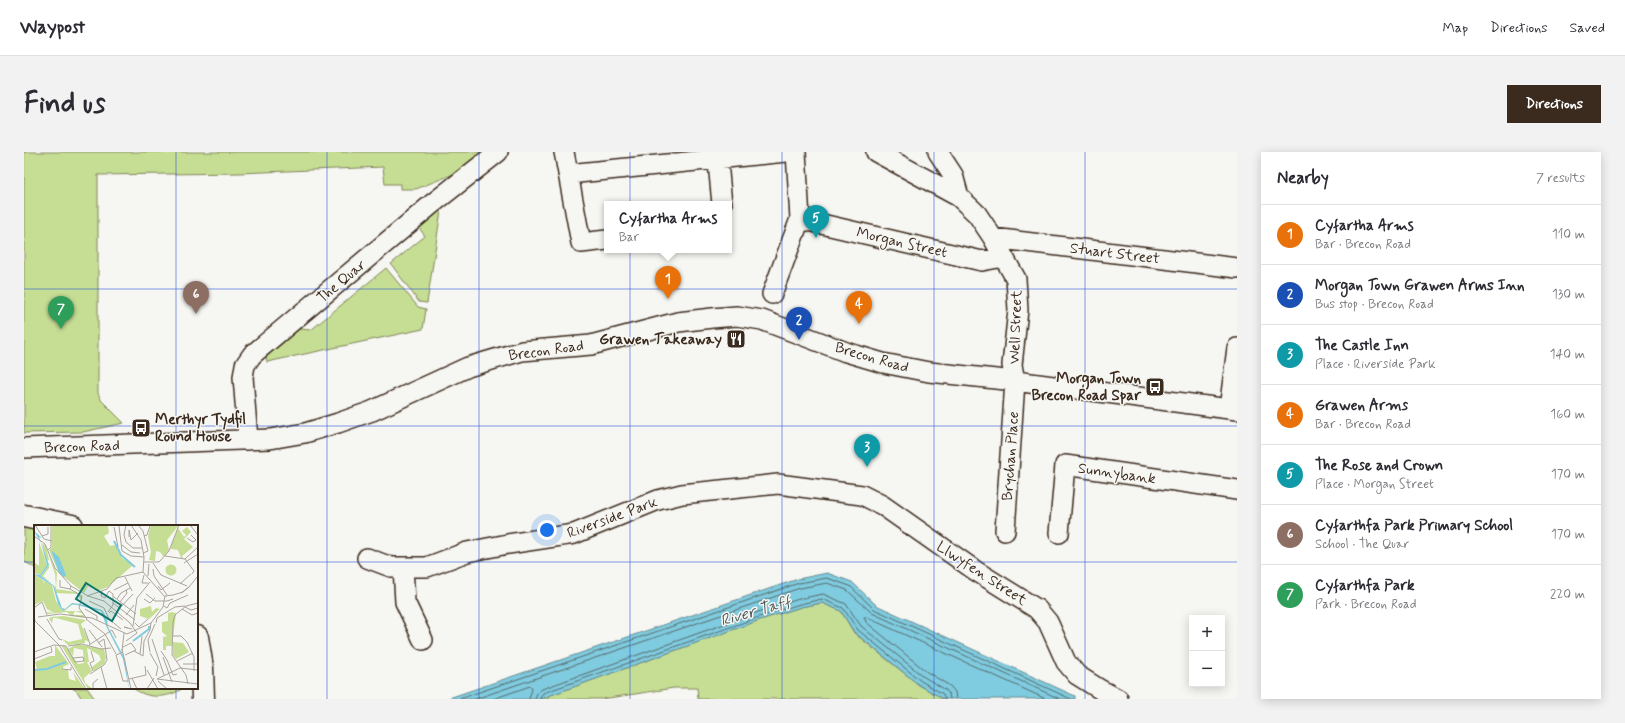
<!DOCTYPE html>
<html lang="en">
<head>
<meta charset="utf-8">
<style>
  body { margin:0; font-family:Mynerve,sans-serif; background:#f2f2f3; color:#2b2b33 }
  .controls { position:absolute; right:12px; bottom:12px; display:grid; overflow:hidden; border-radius:0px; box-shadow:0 2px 10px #0003 }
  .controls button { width:36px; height:36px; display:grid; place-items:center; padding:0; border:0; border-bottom:1px solid #e1e1e2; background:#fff; color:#2b2b33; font:20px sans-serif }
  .you { position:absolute; left:523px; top:378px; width:14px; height:14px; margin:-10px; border:3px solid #fff; border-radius:50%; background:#1a73e8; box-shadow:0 0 0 6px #1a73e833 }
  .badge { display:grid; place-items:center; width:26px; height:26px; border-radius:50%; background:#3b2a1e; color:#fff; font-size:13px; font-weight:700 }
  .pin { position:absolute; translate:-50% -33px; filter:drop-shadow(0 1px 2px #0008) }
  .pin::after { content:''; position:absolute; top:21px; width:14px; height:12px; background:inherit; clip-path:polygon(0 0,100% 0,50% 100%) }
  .popup { position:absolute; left:580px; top:49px; width:128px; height:52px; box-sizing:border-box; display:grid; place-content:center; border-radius:0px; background:#fff; filter:drop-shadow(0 1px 3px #0005); font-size:13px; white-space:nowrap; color:#7c7c81 }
  .popup b { font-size:15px; color:#2b2b33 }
  .popup::after { content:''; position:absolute; left:50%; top:100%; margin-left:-8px; border:8px solid transparent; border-top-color:#fff }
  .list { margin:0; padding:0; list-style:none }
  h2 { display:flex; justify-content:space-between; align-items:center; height:52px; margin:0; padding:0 16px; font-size:17px }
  h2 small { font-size:13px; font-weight:400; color:#7c7c81 }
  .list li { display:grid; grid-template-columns:26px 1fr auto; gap:12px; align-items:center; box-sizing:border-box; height:60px; padding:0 16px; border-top:1px solid #e1e1e2 }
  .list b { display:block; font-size:15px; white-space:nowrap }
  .list p { margin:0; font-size:13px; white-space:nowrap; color:#7c7c81 }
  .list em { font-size:13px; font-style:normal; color:#7c7c81 }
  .map { position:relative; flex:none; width:1213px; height:547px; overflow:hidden; border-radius:0px }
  header { display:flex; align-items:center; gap:24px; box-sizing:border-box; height:56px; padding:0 20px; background:#fff; border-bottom:1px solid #e1e1e2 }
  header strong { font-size:19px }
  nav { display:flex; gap:22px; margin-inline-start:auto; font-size:14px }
  .intro { display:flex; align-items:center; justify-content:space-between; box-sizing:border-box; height:96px; padding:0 24px }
  h1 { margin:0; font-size:28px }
  .button { padding:10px 18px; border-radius:0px; background:#3b2a1e; color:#fff; font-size:14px; font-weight:700 }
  main { display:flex; gap:24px; padding:0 24px }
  aside { flex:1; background:#fff; border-radius:0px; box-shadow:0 2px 10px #0003 }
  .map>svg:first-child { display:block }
  .green { fill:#c6de94; stroke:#808459 }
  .water { fill:#7fcbdf; stroke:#648b92 }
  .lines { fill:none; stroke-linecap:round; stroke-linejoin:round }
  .shore { stroke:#566a6b; stroke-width:1 }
  .minor-casing { stroke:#3b2a1e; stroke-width:22 }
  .primary-casing { stroke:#3b2a1e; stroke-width:25 }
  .minor { stroke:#f6f6f2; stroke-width:19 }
  .primary { stroke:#f6f6f2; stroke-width:22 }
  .grid { fill:none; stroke:#1d4ed8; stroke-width:1; stroke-opacity:0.55 }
  .labels { text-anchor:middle; stroke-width:3; stroke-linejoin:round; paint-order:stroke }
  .street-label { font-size:15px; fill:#3b2a1e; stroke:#f6f6f2 }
  .poi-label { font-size:15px; font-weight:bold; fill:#3b2a1e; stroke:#f6f6f2; text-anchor:end }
  .water-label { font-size:16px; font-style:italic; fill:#4f5a58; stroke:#f6f6f2 }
  .inset-river { fill:none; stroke:#7fcbdf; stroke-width:2 }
  .inset-road { fill:none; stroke:#aba49d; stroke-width:1 }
  .view { fill:#0f766e; fill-opacity:0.15; stroke:#0f766e; stroke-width:2 }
  .inset-edge { fill:none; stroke:#3b2a1e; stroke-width:2 }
</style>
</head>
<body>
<header>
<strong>Waypost</strong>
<nav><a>Map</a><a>Directions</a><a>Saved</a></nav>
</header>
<div class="intro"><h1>Find us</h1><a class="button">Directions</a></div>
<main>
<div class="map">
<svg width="1213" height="547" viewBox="0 0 1213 547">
  <rect width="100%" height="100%" fill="#f6f6f2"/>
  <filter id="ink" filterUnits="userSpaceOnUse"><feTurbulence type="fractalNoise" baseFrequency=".025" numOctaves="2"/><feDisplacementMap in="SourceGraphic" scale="8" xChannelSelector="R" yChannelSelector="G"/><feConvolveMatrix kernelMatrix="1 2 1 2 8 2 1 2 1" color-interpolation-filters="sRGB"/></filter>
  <g filter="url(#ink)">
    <path class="green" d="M0 0H464L432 21 392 37H376V32H361L359 15 215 21 74 23V241L77 248 100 271 59 280 0 281Z
      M418 52 403 151 395 150 367 112 401 84 392 72Z
      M362 116 394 155 402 157 399 177 243 210 241 199 265 176 287 178Z
      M0 375 11 377V416L0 409Z
      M798 451 817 459 830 481 895 533 920 547H674L673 536H650L578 547H516L736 468 777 455Z
      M48 536H63L71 547H58L53 539Z
      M109 536H159C144 547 123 547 109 536Z"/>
    <path class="water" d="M803 421 828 430 852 453 1051 544V547H920L895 533 830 480 817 459 798 451 777 455 736 468 516 547H422L774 427Z"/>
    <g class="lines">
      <path class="shore" d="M435 547 775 431 803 426 826 434 850 457 1047 547
        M451 547 776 436 803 431 823 438 848 461 1036 547
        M469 547 506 534 508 537 505 547
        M511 547 513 541 518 537 734 460 775 447 799 442 822 452 837 474 900 525 922 538 925 542 926 547
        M516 547 517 544 519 541 735 465 776 452 798 447 819 456 834 478 897 529 919 542 921 547
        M932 547 931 540 926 534 903 520 842 470 840 465H842L1022 547"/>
      <defs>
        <path id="minor" d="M540 0 557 91 583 88
          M693 0 698 52
          M852 0 935 45
          M914 0 929 23 935 45 953 62 969 86 992 127 994 158 988 213 991 229 981 379
          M544 22 762 0
          M776 67 958 109 979 105
          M969 86 1213 116
          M748 142 776 67 772 0
          M1205 257 1213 196
          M224 288 219 225 221 213 228 203 408 52 474 0
          M0 296 246 287 281 281 314 271 348 259 444 215 498 199 567 193 654 170 688 166 713 164 738 168 822 200 859 211 905 220 991 229 1213 258
          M1035 381 1041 313 1213 338
          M343 406 367 415H403L443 400 484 392 550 382 634 348 658 342 754 332 838 343 858 353 952 419 1013 457 1024 470 1042 510 1053 523 1077 538 1094 547
          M379 415 381 450 399 488"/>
        <path id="primary" d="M0 364 48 374
          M173 485 178 516 179 547"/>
      </defs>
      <use href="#minor" class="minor-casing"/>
      <use href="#primary" class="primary-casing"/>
      <use href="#minor" class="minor"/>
      <use href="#primary" class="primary"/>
    </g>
  </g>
  <path class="grid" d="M152 0V374M303 0V547M455 0V547M606 0V547M758 0V547M910 0V547M1061 0V547M0 137H1213M0 274H1213M0 410H11M173 410H1213M152 536V547"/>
  <defs>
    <symbol id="restaurant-square" viewBox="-11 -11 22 22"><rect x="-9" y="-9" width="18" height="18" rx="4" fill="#3b2a1e" stroke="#f6f6f2"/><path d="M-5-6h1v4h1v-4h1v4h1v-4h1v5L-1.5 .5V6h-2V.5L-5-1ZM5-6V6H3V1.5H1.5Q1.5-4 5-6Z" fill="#fff"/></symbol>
    <symbol id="bus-square" viewBox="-11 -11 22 22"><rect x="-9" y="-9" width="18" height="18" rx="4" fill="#3b2a1e" stroke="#f6f6f2"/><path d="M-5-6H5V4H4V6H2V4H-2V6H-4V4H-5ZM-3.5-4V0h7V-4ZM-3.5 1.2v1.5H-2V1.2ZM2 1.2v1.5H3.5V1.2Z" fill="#fff"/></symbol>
  </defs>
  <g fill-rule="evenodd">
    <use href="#restaurant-square" x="701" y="176" width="22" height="22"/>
    <use href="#bus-square" x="1120" y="224" width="22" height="22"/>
    <use href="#bus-square" x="106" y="265" width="22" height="22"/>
  </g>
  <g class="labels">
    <g class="street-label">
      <text transform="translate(878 90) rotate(13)" y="5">Morgan Street</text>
      <text transform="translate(1091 101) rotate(7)" y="5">Stuart Street</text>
      <text transform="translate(317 129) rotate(-40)" y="5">The Quar</text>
      <text transform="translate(991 175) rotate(-88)" y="5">Well Street</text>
      <text transform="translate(522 198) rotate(-8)" y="5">Brecon Road</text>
      <text transform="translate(848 205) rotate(16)" y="5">Brecon Road</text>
      <text transform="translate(58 294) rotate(-2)" y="5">Brecon Road</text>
      <text transform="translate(986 304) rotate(-86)" y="5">Brychan Place</text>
      <text transform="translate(1093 321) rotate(8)" y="5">Sunnybank</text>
      <text transform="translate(588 365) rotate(-20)" y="5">Riverside Park</text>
      <text transform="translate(958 421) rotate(33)" y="5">Llwyfen Street</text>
    </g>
    <g class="poi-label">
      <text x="698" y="192">Grawen Takeaway</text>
      <text x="1117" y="231">Morgan Town<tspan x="1117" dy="17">Brecon Road Spar</tspan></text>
      <text x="131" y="272" text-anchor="start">Merthyr Tydfil<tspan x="131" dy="17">Round House</tspan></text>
    </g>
    <g class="water-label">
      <text transform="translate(731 458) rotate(-16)" y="6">River Taff</text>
    </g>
  </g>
  <g transform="translate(10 373)">
    <rect width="164" height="164" fill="#f6f6f2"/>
    <path d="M18 0 74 1 75 8 70 11 76 21 81 20 88 33 99 40 74 62 63 66 54 61 50 68 25 48 15 25 18 22ZM117 0H145L133 15 135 25 130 32 126 27 122 26 121 36 115 35 117 27 114 11ZM153 2 157 7 150 14 159 22 148 31 149 33H147L144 25 137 24V21L144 3 150 12 152 10 148 6ZM5 17 13 40 6 50 0 48V37L5 41ZM8 18 12 21 15 35 13 36 15 40V43L9 51 22 62 21 49 14 28 23 48 22 64 42 67 48 72V77L43 69 22 68 20 60 7 51 15 40 11 33ZM131.5 45a5.5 5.5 0 1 1 11 0a5.5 5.5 0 1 1-11 0ZM0 49 10 56 9 59 11 56 18 60 22 76 29 86 38 79H40L44 80H37L31 86H47L50 89 41 86 39 90H50L51 93 37 91 33 87 14 89 12 87 20 88 13 84 9 76 0 80ZM117 81 118 87 122 83 126 84 115 94 106 91V84ZM138 87 142 88 138 121H132V125H129V112L133 111 128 107V97L134 96V88ZM29 91 52 95 47 99 55 117 51 115V118L34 120 28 114 35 117 48 114 44 99 22 93H19L18 98 15 94 17 92ZM139 117 149 118 155 127 142 134 139 130ZM43 119 70 124 72 133 70 139 60 146 58 142 67 135 65 130 53 123 55 137H53L58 146 50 153 51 158 59 164H54L27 120 31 121 44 139 50 138 49 125 40 123 39 131 34 124ZM21 120 35 139 29 142V145H34L35 154 42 156 39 147 51 164H0V144H3L1 137 16 131H21Z" fill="#c6de94"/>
    <path d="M0 6 8 13 5 12 15 40 7 51 20 61 28 83 31 84 38 78 46 79 68 85 73 93 74 102 91 134 95 164 89 134 73 103 67 86 39 79 29 86 24 79 19 61 0 49 6 50 13 40 7 18ZM17 25 25 32 32 50 30 52 25 48Z" fill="#7fcbdf"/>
    <path class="inset-river" d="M80 16 87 30 101 42M99 116 115 104V101M0 145 13 144 32 137"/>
    <path class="inset-road" d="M1 0 10 14 18 16M92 0 90 10 92 17 99 23H108M97 0 107 15 110 32 109 47M104 0 109 6 114 26 109 28M156 0 164 10M85 1 88 26 97 31 110 32M80 2 84 22M0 11 11 19 21 43 37 61 36 64 48 71 45 83 53 94M8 11 14 9V2M110 11 113 10 116 1M95 12V5L97 15 104 8M153 13 159 17 162 15 157 10M88 20 97 27 106 28M14 25 17 22V0M131 31 151 34 164 22M151 34 160 46 158 49M110 37H125L135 26 145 0M119 38 127 50 153 61M150 38 164 29M119 44 120 51 133 70M109 47 131 72M110 50 108 58H114M114 51 115 39M91 52 98 66M26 55V62L36 64M146 59 157 49M37 61 54 71 70 76 96 98 103 108 92 116M124 61 127 65 136 58M155 62 164 51M80 65 94 58M68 66 67 71 71 73 75 66 79 69V80L74 87M112 69 121 76H133L139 74M53 71 73 64 82 53 109 47M80 72 102 89M103 73 116 57M83 74 87 68 96 63M110 74 116 78 121 73M55 76 70 83 75 94 87 104M86 77 93 68 92 65M79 78 101 95M130 81 133 83 136 78 154 70M1 82 8 77 13 90M151 82 157 85 164 83M51 84 63 91V95M148 84 158 90 164 88M84 85 99 69M75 88 77 86 89 95M92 90 100 80M0 91 1 96 25 120 52 164M4 92 26 89 58 93 93 109 117 98 129 82 131 71 139 70 149 67 155 62 147 68M13 94 25 114 28 115M52 94 71 109M101 98 105 102 114 94M122 98 123 93 141 82 151 81M99 101 103 73M50 103 56 119M94 103 90 102 98 104M55 105 68 122M71 109 82 129M139 111H147L153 117 160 132V146M118 114 130 150M55 120 78 105 82 113M32 121 41 137 50 136 49 132 39 133M34 121 48 119 67 124 77 123M89 122 97 118 102 125M88 124 97 164M57 126 60 136 56 138 59 146M88 126 90 108M100 126 109 131 110 116 116 105 117 98M127 126 133 135 139 150 143 149M0 127 20 120 32 121M89 127 82 130 89 156H95M116 127 114 115 121 99M116 128 124 142 122 151M106 129 108 111M91 130 102 125M129 132 138 157M0 134 18 127 17 122M143 136 159 128M149 139H164M67 142 73 164M28 144 37 145V142M113 145 124 164M56 149 70 140 73 135 70 114 64 118M98 153 103 164M95 154 112 150 111 141M123 154 146 143 164 145M123 154 164 159M124 156 133 164M154 159 152 150 138 130 139 97 141 90 152 81 164 78M59 164V158L64 154M113 164 120 153"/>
    <path class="view" d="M52 58 87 80 78 96 42 74Z"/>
    <rect width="164" height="164" class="inset-edge"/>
  </g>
</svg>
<div class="controls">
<button>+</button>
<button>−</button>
</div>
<div class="you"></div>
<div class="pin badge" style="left:644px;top:147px;background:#e8710a">1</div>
<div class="popup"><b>Cyfartha Arms</b>Bar</div>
<div class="pin badge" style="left:775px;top:188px;background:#1a4fb4">2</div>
<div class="pin badge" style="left:843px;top:315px;background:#0f9aa8">3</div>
<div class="pin badge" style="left:835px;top:172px;background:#e8710a">4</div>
<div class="pin badge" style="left:792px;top:86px;background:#0f9aa8">5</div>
<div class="pin badge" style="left:172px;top:162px;background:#8d6e63">6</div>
<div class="pin badge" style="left:37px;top:177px;background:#2e9e5b">7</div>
</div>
<aside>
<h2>Nearby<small>7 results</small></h2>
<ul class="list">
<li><span class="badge" style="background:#e8710a">1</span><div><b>Cyfartha Arms</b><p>Bar · Brecon Road</p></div><em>110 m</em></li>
<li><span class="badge" style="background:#1a4fb4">2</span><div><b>Morgan Town Grawen Arms Inn</b><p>Bus stop · Brecon Road</p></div><em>130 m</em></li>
<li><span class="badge" style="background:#0f9aa8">3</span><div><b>The Castle Inn</b><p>Place · Riverside Park</p></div><em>140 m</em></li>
<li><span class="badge" style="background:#e8710a">4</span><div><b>Grawen Arms</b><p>Bar · Brecon Road</p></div><em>160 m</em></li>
<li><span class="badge" style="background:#0f9aa8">5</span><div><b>The Rose and Crown</b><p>Place · Morgan Street</p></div><em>170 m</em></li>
<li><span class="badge" style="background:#8d6e63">6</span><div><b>Cyfarthfa Park Primary School</b><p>School · The Quar</p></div><em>170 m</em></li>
<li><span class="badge" style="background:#2e9e5b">7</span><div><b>Cyfarthfa Park</b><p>Park · Brecon Road</p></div><em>220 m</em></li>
</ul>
</aside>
</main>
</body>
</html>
